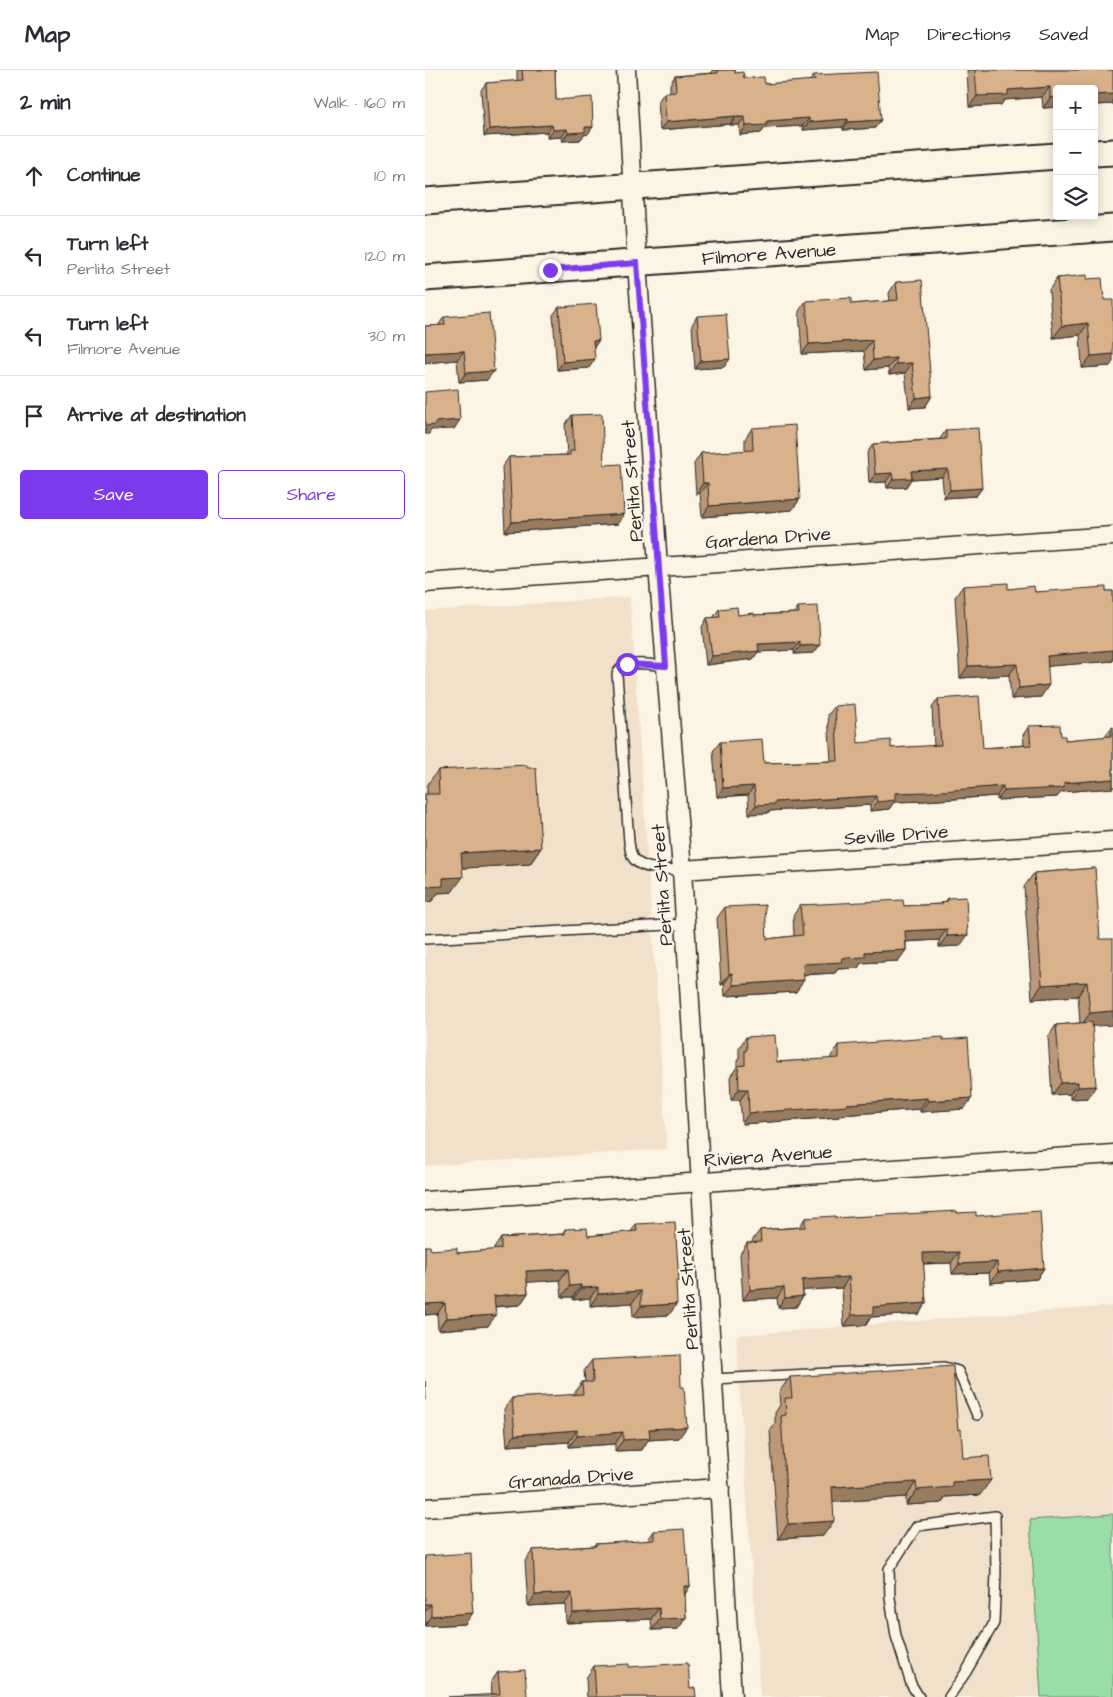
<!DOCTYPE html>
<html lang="en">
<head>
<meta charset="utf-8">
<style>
  body { margin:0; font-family:"Architects Daughter",sans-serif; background:#f2f2f3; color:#2b2b33 }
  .controls { position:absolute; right:15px; top:15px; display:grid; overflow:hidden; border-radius:5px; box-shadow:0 2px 12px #0003 }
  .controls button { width:45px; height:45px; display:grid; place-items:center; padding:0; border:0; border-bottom:1px solid #e1e1e2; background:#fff; color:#2b2b33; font:25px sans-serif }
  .stop { position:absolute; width:15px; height:15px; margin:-11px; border:4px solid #7c3aed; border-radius:50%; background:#fff }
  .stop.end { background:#7c3aed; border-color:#fff; box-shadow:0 1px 5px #0008 }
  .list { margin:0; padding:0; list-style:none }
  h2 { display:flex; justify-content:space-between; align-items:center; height:65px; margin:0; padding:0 20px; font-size:21px }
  h2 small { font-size:16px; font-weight:400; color:#7c7c81 }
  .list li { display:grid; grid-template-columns:32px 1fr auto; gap:15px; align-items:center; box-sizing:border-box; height:80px; padding:0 20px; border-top:1px solid #e1e1e2 }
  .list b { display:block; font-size:19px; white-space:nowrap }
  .list p { margin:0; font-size:16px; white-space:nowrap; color:#7c7c81 }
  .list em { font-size:16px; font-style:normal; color:#7c7c81 }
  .actions { display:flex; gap:10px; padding:15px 20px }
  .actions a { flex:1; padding:11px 0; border:1px solid #7c3aed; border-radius:5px; text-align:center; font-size:18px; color:#7c3aed }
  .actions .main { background:#7c3aed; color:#fff }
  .icon { flex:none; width:28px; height:28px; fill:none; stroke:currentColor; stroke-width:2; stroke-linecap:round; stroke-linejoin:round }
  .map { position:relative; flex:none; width:688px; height:1627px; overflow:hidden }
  header { display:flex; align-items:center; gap:30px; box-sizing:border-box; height:70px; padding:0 25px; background:#fff; border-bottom:1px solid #e1e1e2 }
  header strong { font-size:24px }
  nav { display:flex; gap:28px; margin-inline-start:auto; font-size:18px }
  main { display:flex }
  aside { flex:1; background:#fff }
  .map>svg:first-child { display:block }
  .built { fill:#f2e1ca }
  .green { fill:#9adda8; stroke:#62846a }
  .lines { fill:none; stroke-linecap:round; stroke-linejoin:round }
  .lane-casing { stroke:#2b2b2b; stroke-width:12 }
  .street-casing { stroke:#2b2b2b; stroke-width:21 }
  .secondary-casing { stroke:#2b2b2b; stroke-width:29 }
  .lane { stroke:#fcf5e5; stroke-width:9 }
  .street { stroke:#fcf5e5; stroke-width:18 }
  .secondary { stroke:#fcf5e5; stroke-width:25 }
  .wall { fill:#bb9877; stroke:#2b2b2b }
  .shaded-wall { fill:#987c61; stroke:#2b2b2b }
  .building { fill:#d9b18a; stroke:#2b2b2b }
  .route { stroke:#7c3aed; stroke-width:6 }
  .labels { text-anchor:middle; stroke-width:4.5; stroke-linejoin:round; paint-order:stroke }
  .street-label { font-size:19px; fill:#2b2b2b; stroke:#fcf5e5 }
</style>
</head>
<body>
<header>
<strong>Map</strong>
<nav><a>Map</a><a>Directions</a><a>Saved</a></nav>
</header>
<main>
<aside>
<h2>2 min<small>Walk · 160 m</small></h2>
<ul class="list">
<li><svg class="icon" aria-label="ahead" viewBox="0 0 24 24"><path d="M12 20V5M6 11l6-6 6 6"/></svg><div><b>Continue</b></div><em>10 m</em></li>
<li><svg class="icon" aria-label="left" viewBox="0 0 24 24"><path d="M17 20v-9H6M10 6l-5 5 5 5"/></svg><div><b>Turn left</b><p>Perlita Street</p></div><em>120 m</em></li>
<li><svg class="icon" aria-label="left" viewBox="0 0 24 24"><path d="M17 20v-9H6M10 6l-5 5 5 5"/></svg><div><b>Turn left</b><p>Filmore Avenue</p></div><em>30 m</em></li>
<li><svg class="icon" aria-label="arrive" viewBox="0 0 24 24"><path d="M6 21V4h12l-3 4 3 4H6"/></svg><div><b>Arrive at destination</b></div></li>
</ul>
<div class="actions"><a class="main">Save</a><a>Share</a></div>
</aside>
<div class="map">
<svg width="688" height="1627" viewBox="0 0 688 1627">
  <rect width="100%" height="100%" fill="#fcf5e5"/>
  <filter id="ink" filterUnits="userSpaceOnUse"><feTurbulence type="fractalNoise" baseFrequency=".02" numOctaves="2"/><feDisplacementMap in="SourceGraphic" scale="10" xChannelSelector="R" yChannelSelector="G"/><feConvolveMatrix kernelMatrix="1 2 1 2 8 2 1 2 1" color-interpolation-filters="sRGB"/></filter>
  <g filter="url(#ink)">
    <path class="built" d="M205 527 242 1079 0 1096V541Z
      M688 1236V1444L605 1450 616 1627H335L311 1265Z"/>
    <path class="green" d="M688 1444V1627H616L605 1450Z"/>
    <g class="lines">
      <defs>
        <path id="lane" d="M241 596C227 595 198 588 192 604L204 772C205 777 205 783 208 788 217 801 243 799 257 800
          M0 869 260 854
          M289 1309 519 1297 533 1301 552 1345
          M494 1627 486 1614 471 1566 465 1528 464 1499 492 1456 570 1446 571 1503 569 1553 541 1602 524 1627"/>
        <path id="street" d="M201 0 212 193 233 496 257 800 307 1627
          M0 513 688 466
          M257 800 688 771
          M0 1131 688 1084
          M0 1438 295 1418"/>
        <path id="secondary" d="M669 83 688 82
          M0 131 632 86
          M0 208 688 158"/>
      </defs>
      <use href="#lane" class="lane-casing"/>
      <use href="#street" class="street-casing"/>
      <use href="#secondary" class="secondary-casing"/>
      <use href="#lane" class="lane"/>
      <use href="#street" class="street"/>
      <use href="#secondary" class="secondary"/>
    </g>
    <path class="wall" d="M92 0H130L131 30 163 64 159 65 155 70 137 71V67L122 68V62L59 66 56 20 61 13 92 11Z
      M287 0H310V3L319 8 340 14 385 11 389 5 450 58 418 60V57L378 60V56L340 58 336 63 315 65 314 55H305V54L235 60 233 31 239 23 245 22V14L250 6 287 3Z
      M542 0H688V34L618 38 617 27 579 30 576 35 544 37Z
      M632 208 662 209 679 230 685 296 657 298 655 265 628 268 624 220Z
      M471 212 507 326 500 337 484 338 480 303 464 305 463 298 441 300 439 281 377 284 374 241 381 231 426 234 465 231 464 223Z
      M134 237 174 270 169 277 164 298 132 300 128 245Z
      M272 246 299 297 270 299 267 255Z
      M19 247 62 310 34 312 32 290 0 293V256H13Z
      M147 345 179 395 193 454 80 462 77 397 84 387 142 385 140 355Z
      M327 358 375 429 367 440 277 447 275 423 271 424 269 394 276 383 320 381V369Z
      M521 360 557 418 551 426 519 428 517 407 486 409 481 417 462 418 461 412 444 413 442 383 448 374 515 369Z
      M538 516 583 519 610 522 688 521V591L623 596 616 627 586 629 584 605 535 608 530 527Z
      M373 537 389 583 369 584V580L333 582 328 589 281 595 277 557 282 548H288L294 539 313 545H329L369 543Z
      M513 629 558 678 599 675 598 665 604 656 636 666 640 670 679 667 686 658 688 657V718L636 722 632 727 572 730V726L499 731 469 732 464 739 445 741V735L344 741 343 743 324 744 323 725 292 727 288 681 295 672 339 693 406 691 403 645 410 636 433 673 466 678 509 676 507 638Z
      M102 698 116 778 105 794 37 798 27 822 13 823 7 831 0 832V724H2V715L13 700Z
      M670 798 667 956 663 1028 645 1029V1024L627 1025 623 967 631 955 655 953 653 926 607 929 599 817 609 803Z
      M523 828 535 876 514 877V870L481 872V880L473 891 436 893 433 898 413 899 410 903 379 905 371 922 300 926 299 914 296 915 292 848 300 837 342 869 369 866 368 846 375 835 479 836 515 834 517 832H520Z
      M321 967 352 992 406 989V986L414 975 539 1039 495 1042V1039L416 1045 414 1047 317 1054 315 1030H306L305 1007 312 997V991L314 988V978Z
      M532 1143 551 1146 619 1198 612 1209 565 1213 564 1203 527 1204 526 1193 498 1194 501 1233 494 1244 446 1247 441 1255 419 1256 417 1218 378 1220V1226L371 1237 353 1238 352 1228 318 1230 315 1184 322 1173H328L327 1171 335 1160 374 1157 380 1148H410Z
      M211 1154 251 1214 244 1245 208 1247 207 1233 165 1236V1228L148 1230V1227H137L135 1210 102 1212 103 1223 95 1235 70 1237 63 1256 13 1260 12 1244 0 1245V1176L6 1180 32 1183 68 1180 76 1168 137 1164 140 1159 163 1166 206 1162Z
      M167 1290 254 1368 223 1370 217 1380 190 1381V1374L144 1377V1372L82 1376 79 1339 87 1328 149 1325V1324L157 1312H160L159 1301Z
      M365 1307 533 1360 538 1388 555 1425 520 1427 517 1433 481 1435V1427L407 1432 398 1466 353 1469 345 1361 350 1354V1343L355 1335 354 1322Z
      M229 1461 261 1485 265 1516 260 1524 261 1548 253 1559 227 1560 226 1549 141 1553 140 1534 103 1536 100 1491 108 1480 168 1476 170 1474 222 1471Z
      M0 1486 47 1533 40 1554 0 1556Z
      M169 1596 265 1619 271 1627H162L161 1608Z
      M73 1602 102 1627 67 1624 66 1612Z"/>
    <path class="shaded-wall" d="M625 17 617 27 579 30 576 35 544 37 552 26 583 20Z
      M688 24V34L669 35V25Z
      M632 27V37L618 38 625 28Z
      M311 46 305 54 235 60 241 52Z
      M311 47H320L314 55H305Z
      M384 48 378 56 340 58 336 63 315 65 321 56 342 51Z
      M423 49 418 57 378 60 384 52Z
      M456 50 450 58 418 60 423 52Z
      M127 55 122 62 59 66 64 59Z
      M160 57H168L163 64 159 65 155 70 137 71 143 63Z
      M142 59 137 67 122 68 128 60Z
      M663 253 655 265 628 268 637 256Z
      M174 270 168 279V271Z
      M447 270 439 281 377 284 384 274Z
      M39 281 32 290 0 293V283Z
      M688 284V292L685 296 657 298 666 286Z
      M471 288 463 298 441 300 448 290Z
      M170 289 164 298 132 300 138 292Z
      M305 289 299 297 270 299 276 291Z
      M487 293 480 303 464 305 471 294Z
      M69 301 62 310 34 312 41 303Z
      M507 326 500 337 484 338 491 328Z
      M35 350 29 359 6 360 4 364H0V356L10 352Z
      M523 399 517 407 486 409 481 417 462 418 468 409 486 401Z
      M467 403 461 412 444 413 450 404Z
      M278 413H283L275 423 271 424Z
      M557 418 551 426 519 428 525 420Z
      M375 429 367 440 277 447 284 436Z
      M199 444 193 454 80 462 87 452Z
      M375 572 369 580 333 582 328 589 281 595 287 586 333 574Z
      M395 575 389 583 369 584 375 576Z
      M688 580V591L614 597 622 586Z
      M592 594 584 605 535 608 543 596Z
      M624 615 616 627 586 629 594 618Z
      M688 709V718L636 722 632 727 572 730 579 721 639 713Z
      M329 716 323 725 292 727 298 718Z
      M578 716 572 726 499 731 469 732 464 739 445 741 452 732 470 723Z
      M451 726 445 735 344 741 343 743 324 744 331 735 350 732Z
      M116 778 105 794 26 799 36 783Z
      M38 807 27 822 13 823 7 831 0 832V817L18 808Z
      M522 859 514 870 472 872 480 861Z
      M543 865 535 876 514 877 522 866Z
      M481 880 473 891 436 893 433 898 413 899 410 903 370 905 378 894 417 888 440 882Z
      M307 903 299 914 296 915 304 904Z
      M379 910 371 922 300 926 308 915Z
      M662 912 653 926 607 929 617 915Z
      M688 941V955L655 957 665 943Z
      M653 1012 645 1024 627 1025 636 1013Z
      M671 1016 663 1028 645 1029 653 1017Z
      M314 1019H323L315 1030H306Z
      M502 1028 495 1039 416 1045 414 1047 317 1054 324 1043 422 1034Z
      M547 1028 539 1039 495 1042 503 1031Z
      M534 1182 526 1193 490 1194 498 1183Z
      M572 1192 564 1203 527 1204 534 1194Z
      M619 1198 612 1209 565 1213 573 1202Z
      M143 1199 135 1210 93 1213 101 1201Z
      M424 1207 417 1218 370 1221 377 1210Z
      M156 1215 148 1227H137L145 1216Z
      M173 1217 165 1228 148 1230 156 1218Z
      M359 1217 352 1228 318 1230 325 1220Z
      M216 1221 207 1233 165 1236 173 1224Z
      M103 1223 95 1235 61 1237 69 1226Z
      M378 1226 371 1237 353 1238 360 1228Z
      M20 1233 12 1244 0 1245V1234Z
      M501 1233 494 1244 446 1247 441 1255 419 1256 427 1245 448 1237Z
      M252 1234 244 1245 208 1247 216 1236Z
      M71 1245 63 1256 13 1260 21 1248Z
      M262 1357 254 1368 223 1370 217 1380 190 1381 198 1370 224 1359Z
      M152 1360 144 1372 82 1376 90 1365Z
      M198 1362 190 1374 144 1377 152 1366Z
      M566 1410 555 1425 520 1427 517 1433 481 1435 492 1420 527 1412Z
      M491 1412 481 1427 396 1433 407 1417Z
      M409 1451 398 1466 353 1469 363 1454Z
      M259 1516H265L258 1527Z
      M147 1523 140 1534 103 1536 110 1525Z
      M0 1534H6L0 1542Z
      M234 1538 226 1549 141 1553 148 1543Z
      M48 1543 40 1554 0 1556V1555L6 1546Z
      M261 1548 253 1559 227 1560 235 1549Z"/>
    <path class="building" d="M97 0H130L131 30 167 27 168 57H160V62L143 63 142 59 128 60 127 55 64 59 61 13 98 10Z
      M293 0H310V3L318 2 319 8 339 7 340 14 390 10 389 5 452 2 456 50 423 52V49L384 52V48L342 51V55L321 56 320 47H311V46L241 52 239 23 251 22 250 6 293 3Z
      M550 0H688V24L669 25V19H632V27L625 28V17L583 20V25L552 26Z
      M662 205V209L677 208 679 230H688V284L666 286 663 253 637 256 632 208Z
      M497 210 507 326 491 328 487 293 471 294V288L448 290 447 270 384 274 381 231 426 228V234L473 230 471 212Z
      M171 234 174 270 168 271 170 289 138 292 134 237Z
      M64 243 69 301 41 303 39 281 0 283V256L20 255 19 247Z
      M301 244 305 289 276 291 272 246Z
      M33 319 35 350 10 352V355L0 356V322Z
      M177 344 179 395 196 394 199 444 87 452 84 387 145 385V381H149L147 345Z
      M370 355 375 429 284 436 283 413H278L276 383 328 380 327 358Z
      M553 358 557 418 525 420 523 399 486 401 487 408 468 409 467 403 450 404 448 374 521 369V360Z
      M583 513V519L609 516 610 522 681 517V521H688V580L622 586 624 615 594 618 592 594 543 596 538 516Z
      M393 536 395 575 375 576V572L333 574 334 581 287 586 282 548 295 547 294 539 312 537 313 545 329 543V545L374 543 373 537Z
      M554 626 558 678 606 675 604 656 635 655 636 666H640V670L686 666V658L688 657V709L639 713V718L579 721 578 716 505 722 470 723V730L452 732 451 726 350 732V734L331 735 329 716 298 718 295 672 337 669 339 693 413 691 410 636 430 634 433 673 466 670V678L516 675 513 629Z
      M102 695V698H111L116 778 36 783 38 807 18 808V816L0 817V724H14L13 700Z
      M670 798 675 869H688V941L665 943 662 912 617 915 609 803Z
      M541 827 543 865 522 866V859L480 861 481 880 440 882V887L417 888 418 892 378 894 379 910 308 915 307 903 304 904 300 837 340 835 342 869 378 865 375 835 478 830 479 836 517 834V832L523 831V828Z
      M667 952 671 1016 653 1017V1012L636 1013 631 955Z
      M350 965 352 992 414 988V975L518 967V970L543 968 547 1028 503 1031 502 1028 422 1034V1036L324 1043 323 1019H314L313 996 320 995V980H322L321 967Z
      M532 1141V1143L551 1142V1146L615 1141 619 1198 573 1202 572 1192 534 1194V1182L498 1183 501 1233 448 1237V1244L427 1245 424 1207 377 1210 378 1226 360 1228 359 1217 325 1220 322 1173 336 1172 335 1160 380 1157V1148L410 1146V1148L426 1147Z
      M250 1152 254 1211H251L252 1234 216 1236V1221L173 1224V1217L156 1218V1215L145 1216 143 1199 101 1201 103 1223 69 1226 71 1245 21 1248 20 1233 0 1234V1176H5L6 1180 32 1178V1183L76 1179V1168L140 1164V1159L162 1158 163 1166 212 1161 211 1154Z
      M255 1285 256 1317H259L262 1357 224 1359 225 1368 198 1370V1362L152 1366V1360L90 1365 87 1328 158 1324 157 1312H168L167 1290Z
      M528 1296 533 1360 536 1359 538 1388 564 1386 566 1410 527 1412V1417L492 1420 491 1412 407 1417 409 1451 363 1454 356 1346 361 1345 360 1328H367L365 1307Z
      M0 1311 1 1329H0Z
      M259 1459 261 1485H263L265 1516H259L261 1548 235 1549 234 1538 148 1543 147 1523 110 1525 108 1480 171 1476 170 1474 229 1470V1461Z
      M46 1483 48 1530 47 1531 48 1543 6 1546V1534H0V1486Z
      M263 1593 265 1619 270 1618 271 1627H171L169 1596 204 1594V1597Z
      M100 1600 102 1627H23L75 1624 73 1602Z"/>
  </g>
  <g class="lines" filter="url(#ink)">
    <path class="route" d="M125 200 212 193 241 596 202 594"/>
  </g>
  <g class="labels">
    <g class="street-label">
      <text transform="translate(344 183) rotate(-4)" y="7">Filmore Avenue</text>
      <text transform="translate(206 411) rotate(-94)" y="7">Perlita Street</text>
      <text transform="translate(343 467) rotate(-4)" y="7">Gardena Drive</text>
      <text transform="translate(471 764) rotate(-4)" y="7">Seville Drive</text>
      <text transform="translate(236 815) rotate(-94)" y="7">Perlita Street</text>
      <text transform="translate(343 1085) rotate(-4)" y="7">Riviera Avenue</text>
      <text transform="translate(262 1219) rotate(-94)" y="7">Perlita Street</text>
      <text transform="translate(146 1407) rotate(-4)" y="7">Granada Drive</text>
    </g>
  </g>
</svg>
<div class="controls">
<button>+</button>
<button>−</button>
<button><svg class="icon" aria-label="layers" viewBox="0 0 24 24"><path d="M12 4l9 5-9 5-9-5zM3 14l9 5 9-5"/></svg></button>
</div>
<div class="stop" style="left:202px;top:594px"></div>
<div class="stop end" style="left:125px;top:200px"></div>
</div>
</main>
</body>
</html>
